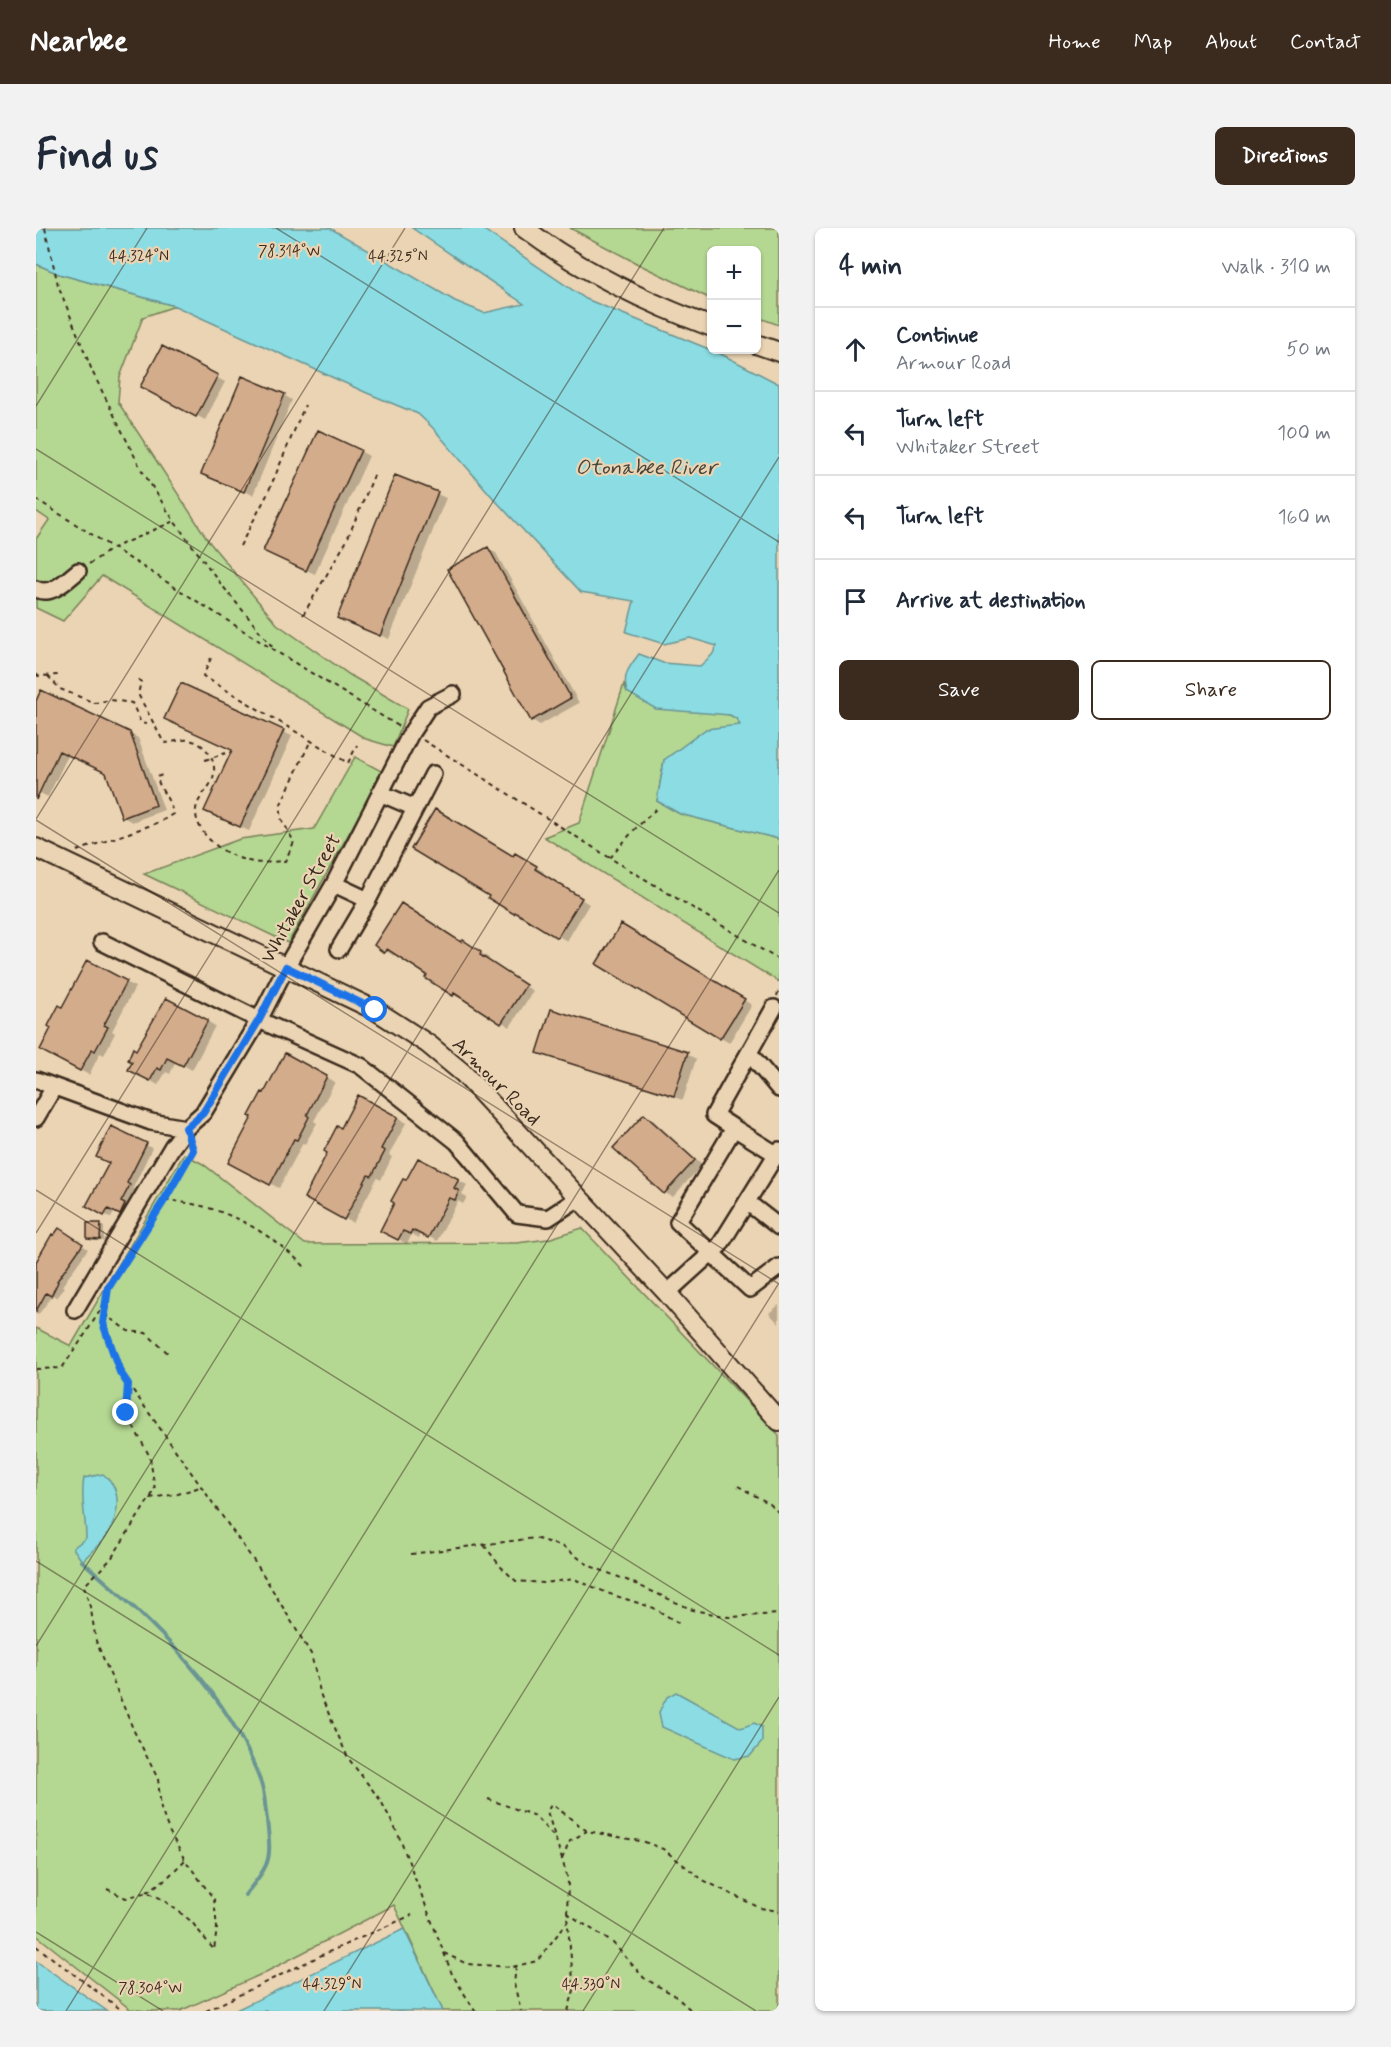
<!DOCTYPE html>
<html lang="en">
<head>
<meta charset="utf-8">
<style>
  body { margin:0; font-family:Mynerve,sans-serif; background:#f2f2f3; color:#1f2937 }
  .controls { position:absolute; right:18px; top:18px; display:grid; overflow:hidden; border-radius:9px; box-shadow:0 2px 4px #0004 }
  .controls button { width:54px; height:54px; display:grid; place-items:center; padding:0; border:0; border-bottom:2px solid #e0e1e3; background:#fff; color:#1f2937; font:30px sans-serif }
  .stop { position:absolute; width:18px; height:18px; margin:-14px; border:4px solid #1a73e8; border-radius:50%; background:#fff }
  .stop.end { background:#1a73e8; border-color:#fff; box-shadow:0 2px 6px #0008 }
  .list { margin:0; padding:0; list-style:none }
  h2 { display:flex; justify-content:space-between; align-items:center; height:78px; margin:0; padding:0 24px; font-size:26px }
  h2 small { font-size:20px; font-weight:400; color:#747a83 }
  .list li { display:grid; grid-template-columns:39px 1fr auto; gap:18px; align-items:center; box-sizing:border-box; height:84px; padding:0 24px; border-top:2px solid #e0e1e3 }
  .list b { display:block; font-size:22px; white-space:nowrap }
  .list p { margin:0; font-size:20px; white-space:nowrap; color:#747a83 }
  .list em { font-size:20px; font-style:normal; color:#747a83 }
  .actions { display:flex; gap:12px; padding:18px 24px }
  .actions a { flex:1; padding:14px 0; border:2px solid #3b2a1e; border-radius:9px; text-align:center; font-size:21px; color:#3b2a1e }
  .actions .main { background:#3b2a1e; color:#fff }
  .icon { flex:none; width:33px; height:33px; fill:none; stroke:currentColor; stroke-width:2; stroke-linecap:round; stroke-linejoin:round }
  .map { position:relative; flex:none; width:743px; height:1783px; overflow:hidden; border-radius:9px }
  header { display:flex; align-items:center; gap:36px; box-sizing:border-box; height:84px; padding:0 30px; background:#3b2a1e; color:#fff }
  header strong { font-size:28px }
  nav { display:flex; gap:33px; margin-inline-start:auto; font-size:21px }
  .intro { display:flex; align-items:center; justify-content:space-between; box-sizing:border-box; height:144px; padding:0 36px }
  h1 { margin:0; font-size:42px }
  .button { padding:15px 27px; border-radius:9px; background:#3b2a1e; color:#fff; font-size:21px; font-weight:700 }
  main { display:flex; gap:36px; padding:0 36px }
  aside { flex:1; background:#fff; border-radius:9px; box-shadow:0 2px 4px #0004 }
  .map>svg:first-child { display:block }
  .green { fill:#b4d792; stroke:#788058; stroke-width:1.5 }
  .water { fill:#8bdde3; stroke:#6b9594; stroke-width:1.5 }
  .shadow { fill:#0003 }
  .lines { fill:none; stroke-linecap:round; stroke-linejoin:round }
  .stream { stroke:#6b9594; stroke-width:4 }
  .building { fill:#d3ac8c; stroke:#3b2a1e; stroke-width:1.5 }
  .minor-casing { stroke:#3b2a1e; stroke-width:20 }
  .major-casing { stroke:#3b2a1e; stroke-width:22 }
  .path { stroke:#3b2a1e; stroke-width:2; stroke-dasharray:4.5 4.5; stroke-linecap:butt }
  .minor { stroke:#ead4b3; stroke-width:15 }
  .major { stroke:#ead4b3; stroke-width:18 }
  .route { stroke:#1a73e8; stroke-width:8 }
  .ticks { fill:none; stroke:#3b2a1e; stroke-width:1.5; stroke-opacity:0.45 }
  .labels { text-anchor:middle; stroke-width:4.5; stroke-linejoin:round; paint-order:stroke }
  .street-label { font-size:20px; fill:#3b2a1e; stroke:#ead4b3 }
  .water-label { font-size:21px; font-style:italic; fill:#47453c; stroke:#ead4b3 }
  .ticks-label { font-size:15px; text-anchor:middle; fill:#3b2a1e; stroke:#ead4b3; stroke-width:4.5; stroke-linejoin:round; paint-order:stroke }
</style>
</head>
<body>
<header>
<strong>Nearbee</strong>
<nav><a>Home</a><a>Map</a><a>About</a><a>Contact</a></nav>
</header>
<div class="intro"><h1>Find us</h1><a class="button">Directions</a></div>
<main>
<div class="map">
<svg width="743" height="1783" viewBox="0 0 743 1783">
  <rect width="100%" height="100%" fill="#ead4b3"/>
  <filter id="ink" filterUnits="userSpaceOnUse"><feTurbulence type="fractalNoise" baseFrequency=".0167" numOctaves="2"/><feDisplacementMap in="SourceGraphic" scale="12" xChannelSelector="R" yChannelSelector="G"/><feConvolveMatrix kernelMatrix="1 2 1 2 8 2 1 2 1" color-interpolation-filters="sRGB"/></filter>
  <g filter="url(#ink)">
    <path class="green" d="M534 0H743V97L721 89 720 22H676L675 71 604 37Z
      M0 36 23 46 139 78 107 89 84 149 82 174 174 315 241 396 314 447 372 481 357 519 330 511 66 348 27 393 0 380V311L13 292 0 283Z
      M588 456 591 464 694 487 701 491 704 498 628 532 621 573 644 586 743 611V754L508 609 543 595Z
      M319 529 347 544 252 715 108 646 204 611 278 601Z
      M148 926 167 936 269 1016 481 1015 512 1011 546 1000 743 1207V1783H407L358 1677 228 1745 144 1783H111L94 1781 0 1707V1100L35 1118Z"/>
    <path class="water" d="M0 0H294L419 73 448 85 488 76 376 0H445L550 71 685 126 743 156V611L644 586 621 573 628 532 670 501 704 497 701 491 694 487 620 481 591 464C586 447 593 439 603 426L627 435 664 438 676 427 681 418 654 410 628 416 590 404 598 373 545 364 459 272 396 199 382 186 331 165 139 78 23 46 0 36Z
      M67 1246C78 1255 82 1264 81 1279 78 1306 64 1315 46 1333L37 1320 50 1310C50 1289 44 1270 48 1250Z
      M640 1464 705 1500 718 1495 726 1499V1514L714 1528 698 1531 626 1499 623 1484 631 1469Z
      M368 1701 407 1783H198Z
      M0 1733 71 1783H0Z"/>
    <path class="shadow" d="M126 120 189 154 169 192 106 158Z
      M248 167 256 172 217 267 175 250Z
      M324 223 333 228 279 346 238 328Z
      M360 248 410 270 353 411 303 390Z
      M451 321 460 325 543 475 504 497 496 492Z
      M145 457 256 508 213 603 179 587 198 522Z
      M0 477 93 505 102 510 128 582 96 594 87 589 72 546 32 527 12 569 0 563Z
      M478 630 488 631 508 644 506 647 553 676 531 713 454 670Z
      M585 698 716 777 693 815 562 735Z
      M425 716 435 718 453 730 451 733 497 763 474 799 427 769 426 771 417 767 393 747 360 725 358 728 340 717Z
      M52 734 99 759 76 803 79 805 68 827 64 825 53 847 14 826 17 799Z
      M516 783 651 826 660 831 647 872 512 829 503 825Z
      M171 793 179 798 156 842 140 833 134 846 130 844 122 857 94 841 100 824Z
      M250 827 299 854 278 893 281 895 269 916 267 915 243 960 202 939 218 889Z
      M323 869 370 895 353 927 356 929 345 952 341 950 317 995 270 970Z
      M609 887 617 892 666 937 637 969 629 965Z
      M110 917 116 920 97 960 100 962 90 979 95 981 90 989 79 983 75 990 52 977 75 935Z
      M383 932 431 957 426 966 431 969 427 976 422 973 401 1013 385 1005 383 1010 376 1006 371 1016 346 1002Z
      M64 997 68 999V1013H56L52 1011Z
      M30 1006 52 1021 26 1058 28 1059 21 1070 17 1067 2 1087 0 1086V1036Z
      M743 1077V1096L733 1085Z"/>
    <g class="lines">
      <path class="stream" d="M46 1333C117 1395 193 1463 225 1555 229 1566 229 1580 231 1591 232 1606 236 1623 230 1637 225 1648 217 1657 209 1667"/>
    </g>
    <path class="building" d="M126 118 182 147 160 189 104 159Z
      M206 148 249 166 208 264 165 246Z
      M282 202 325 222 270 343 227 323Z
      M359 247 402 264 344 408 301 390Z
      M452 319 535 470 495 493 411 341Z
      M145 455 248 502 204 599 168 583 196 522 128 491Z
      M5 462 94 504 120 577 86 590 70 545 23 523 0 572V473Z
      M399 581 477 628 479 625 501 638 499 641 546 670 521 710 479 684 478 686 452 670 453 668 375 621Z
      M365 675 425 714 427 712 445 724 444 727 490 757 465 796 418 765 417 768 389 750 391 747 351 721 348 725 338 717Z
      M585 696 709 771 684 811 560 736Z
      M51 732 91 753 68 797 72 799 59 823 56 821 44 843 4 822 15 800 12 798 23 777 26 779Z
      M130 770 172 792 147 838 131 830 125 842 121 840 114 853 92 842 96 834 92 832 97 820 100 822Z
      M515 781 652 824 638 868 501 825Z
      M249 825 291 848 271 887 273 889 261 912 258 911 234 957 192 935 216 889 213 888 226 864 228 865Z
      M322 867 362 889 345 921 349 923 336 948 332 947 308 992 268 970 291 925 288 923 301 898 305 900Z
      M608 886 659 932 628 966 577 920Z
      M75 898 111 915 91 955 94 957 85 974 89 976 84 987 72 981 68 988 50 978 73 935 60 929Z
      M382 930 423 951 418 960 423 963 419 972 413 970 392 1010 376 1002 374 1006 367 1003 362 1012 344 1003 358 975 355 973 367 951 370 952Z
      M51 995H65L64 1012 51 1011Z
      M23 1000 47 1016 21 1053 22 1054 15 1068 10 1065 0 1083V1034L16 1006 18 1007Z"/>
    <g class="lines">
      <defs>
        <path id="minor" d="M0 361C15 369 31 352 42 343
          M344 565 379 580
          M298 656 332 672
          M66 714 223 792 325 838 421 914 481 986 512 990 543 970
          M303 721 332 672 397 546
          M738 780 678 887 698 900 642 994 714 1061 743 1039
          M713 825 743 861
          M0 852 115 894 150 900
          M0 890 18 859
          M698 900 740 926
          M711 974 743 999
          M631 1065 684 1017 743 922
          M39 1082 136 919 150 900 167 885 223 792 250 739 298 656 375 505 392 479 417 466"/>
        <path id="major" d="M488 0C545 43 609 74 676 99
          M720 116 743 124
          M0 620 339 782 392 816 427 845 631 1065 743 1193"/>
      </defs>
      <use href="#minor" class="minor-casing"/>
      <use href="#major" class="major-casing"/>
      <path class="path" d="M9 0 22 57 57 145 105 241 138 293 185 356 239 422
        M0 271 241 424 364 499
        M204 318 231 267 269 177
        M53 336 77 320 138 293
        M267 387 310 314 339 245
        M175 430 167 448 312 535 321 517
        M0 446 2 448 24 447
        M12 448 24 461 59 475 75 472 96 475 105 495 110 496
        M102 451 105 454 102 466 127 513 130 515C137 514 147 511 153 512 170 515 182 533 177 550 173 563 158 571 160 587 164 612 194 630 217 634 227 636 239 633 249 633L258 614 245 590V576L275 512
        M387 512 574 630 743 732
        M169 532 190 525
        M41 623 124 594 137 586C135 572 124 563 121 549L129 546
        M574 630 598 602 620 581
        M741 768 743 761
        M155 915 157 922 146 944 72 1060 67 1095 84 1144 225 1343 275 1426 285 1468 312 1530 345 1573 362 1606 408 1725 431 1736 476 1739 501 1733 532 1693
        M129 971C141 974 154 975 166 978 207 989 242 1012 271 1041
        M68 1086 92 1103 110 1105 133 1126
        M0 1141 26 1140 46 1111 69 1075
        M702 1258 734 1276 743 1285
        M114 1270 142 1266 164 1259
        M448 1317 465 1339 480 1353 508 1355 538 1351 574 1366 618 1380 644 1396
        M375 1326 499 1310 527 1319 554 1338 593 1353 657 1382 693 1389 743 1386
        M452 1571 499 1588 518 1609
        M526 1631 534 1613 551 1603
        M71 1661 90 1670 111 1664 126 1671 155 1693 178 1722 181 1700 178 1671 149 1632 133 1603 125 1581 122 1551 98 1503 60 1413 55 1382 48 1358 75 1331 119 1262 114 1229 90 1185 92 1156
        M111 1664 131 1650 149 1632
        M531 1685 577 1715 608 1750 638 1767 656 1783
        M0 1718 87 1783
        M408 1725 416 1746 439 1783
        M480 1738 478 1756 485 1783
        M170 1783 288 1726 376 1687
        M532 1783 538 1762 531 1688 532 1651 511 1583 516 1576 551 1603 609 1614 627 1621 667 1652 724 1680 743 1683"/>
      <use href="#minor" class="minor"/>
      <use href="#major" class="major"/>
    </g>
  </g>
  <g class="lines" filter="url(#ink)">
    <path class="route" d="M90 1185 92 1156 84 1144 67 1095 72 1060 129 971 157 922 150 900 167 885 223 792 250 739 339 782"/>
  </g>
  <path class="ticks" d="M240 0 743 314M0 178 111 0M0 221 743 685M0 591 369 0M0 592 743 1056M0 962 743 1427M0 1005 628 0M0 1333 720 1783M0 1418 743 229M0 1704 127 1783M30 1783 743 642M288 1783 743 1055M547 1783 743 1469"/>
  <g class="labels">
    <g class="street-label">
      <text transform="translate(264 670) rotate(-61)" y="7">Whitaker Street</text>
      <text transform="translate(461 853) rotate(45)" y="7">Armour Road</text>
    </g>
    <g class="water-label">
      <text x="610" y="246">Otonabee River</text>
    </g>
  </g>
  <g class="ticks-label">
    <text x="253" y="28">78.314°W</text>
    <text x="103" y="33">44.324°N</text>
    <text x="362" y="33">44.325°N</text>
    <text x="296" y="1761">44.329°N</text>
    <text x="555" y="1761">44.330°N</text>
    <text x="114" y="1765">78.304°W</text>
  </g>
</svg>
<div class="controls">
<button>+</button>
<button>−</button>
</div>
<div class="stop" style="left:339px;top:782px"></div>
<div class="stop end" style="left:90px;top:1185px"></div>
</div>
<aside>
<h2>4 min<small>Walk · 310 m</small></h2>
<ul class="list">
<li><svg class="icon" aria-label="ahead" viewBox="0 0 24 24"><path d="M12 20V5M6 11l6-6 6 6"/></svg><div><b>Continue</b><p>Armour Road</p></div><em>50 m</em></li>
<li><svg class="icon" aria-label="left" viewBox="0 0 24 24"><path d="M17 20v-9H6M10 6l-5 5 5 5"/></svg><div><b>Turn left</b><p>Whitaker Street</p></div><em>100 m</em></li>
<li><svg class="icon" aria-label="left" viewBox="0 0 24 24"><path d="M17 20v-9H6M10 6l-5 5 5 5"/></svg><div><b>Turn left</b></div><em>160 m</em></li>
<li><svg class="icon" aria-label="arrive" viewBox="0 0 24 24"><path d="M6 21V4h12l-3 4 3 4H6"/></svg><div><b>Arrive at destination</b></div></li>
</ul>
<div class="actions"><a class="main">Save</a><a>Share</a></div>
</aside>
</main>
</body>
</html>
